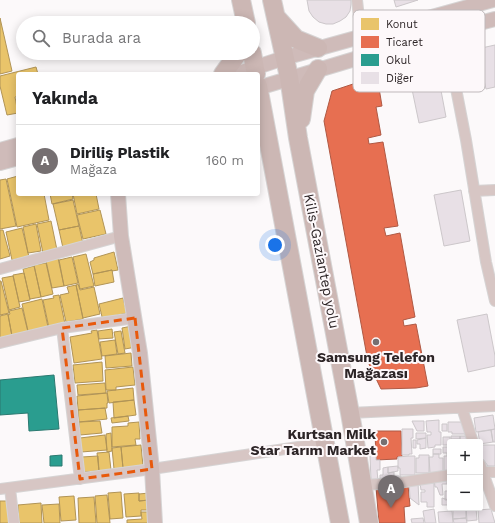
<!DOCTYPE html>
<html lang="tr">
<head>
<meta charset="utf-8">
<style>
  body { margin:0; font-family:"Work Sans",sans-serif; background:#f2f2f2; color:#202124 }
  .controls { position:absolute; right:12px; bottom:12px; display:grid; overflow:hidden; border-radius:4px; box-shadow:0 2px 10px #0003 }
  .controls button { width:36px; height:36px; display:grid; place-items:center; padding:0; border:0; border-bottom:1px solid #e0e0e0; background:#fff; color:#202124; font:20px sans-serif }
  .you { position:absolute; left:275px; top:245px; width:14px; height:14px; margin:-10px; border:3px solid #fff; border-radius:50%; background:#1a73e8; box-shadow:0 0 0 6px #1a73e833 }
  .badge { display:grid; place-items:center; width:26px; height:26px; border-radius:50%; background:#756f71; color:#fff; font-size:13px; font-weight:700 }
  .pin { position:absolute; translate:-50% -33px; filter:drop-shadow(0 1px 2px #0008) }
  .pin::after { content:''; position:absolute; top:21px; width:14px; height:12px; background:inherit; clip-path:polygon(0 0,100% 0,50% 100%) }
  .list { margin:0; padding:0; list-style:none }
  h2 { display:flex; justify-content:space-between; align-items:center; height:52px; margin:0; padding:0 16px; font-size:17px }
  h2 small { font-size:13px; font-weight:400; color:#757577 }
  .list li { display:grid; grid-template-columns:26px 1fr auto; gap:12px; align-items:center; box-sizing:border-box; height:72px; padding:0 16px; border-top:1px solid #e0e0e0 }
  .list b { display:block; font-size:15px; white-space:nowrap }
  .list p { margin:0; font-size:13px; white-space:nowrap; color:#757577 }
  .list em { font-size:13px; font-style:normal; color:#757577 }
  .icon { flex:none; width:22px; height:22px; fill:none; stroke:currentColor; stroke-width:2; stroke-linecap:round; stroke-linejoin:round }
  .map { position:relative; flex:none; width:495px; height:523px; overflow:hidden }
  .search { position:absolute; background:#fff; box-shadow:0 2px 10px #0003; left:16px; top:16px; width:244px; height:44px; display:flex; align-items:center; gap:10px; box-sizing:border-box; padding:0 14px; border-radius:22px; color:#757577; font-size:15px }
  .panel { position:absolute; background:#fff; box-shadow:0 2px 10px #0003; left:16px; top:72px; width:244px; height:124px; border-radius:4px }
  .map>svg:first-child { display:block }
  .homes { fill:#e9c46a; stroke:#b19456 }
  .shops { fill:#e76f51; stroke:#af5944 }
  .schools { fill:#2a9d8f; stroke:#2b7970 }
  .building { fill:#e8e0e6; stroke:#ccc7ca }
  .lines { fill:none; stroke-linecap:round; stroke-linejoin:round }
  .street-casing { stroke:#d6d4d4; stroke-width:12 }
  .secondary-casing { stroke:#d6d4d4; stroke-width:16 }
  .highway-casing { stroke:#d6d4d4; stroke-width:20 }
  .street { stroke:#d7c6c4; stroke-width:10 }
  .secondary { stroke:#cfbbb9; stroke-width:14 }
  .highway { stroke:#ccb7b4; stroke-width:18 }
  .marked { fill:none; stroke:#e8590c; stroke-width:3; stroke-dasharray:8 5; stroke-linejoin:round }
  .poi-dot { fill:#756f71; stroke:#fdf8fa; stroke-width:1.5 }
  .labels { text-anchor:middle; stroke-width:4; stroke-linejoin:round; paint-order:stroke }
  .street-label { font-size:14px; fill:#2d2527; stroke:#fdf8fa }
  .poi-label { font-size:14px; font-weight:bold; fill:#2d2527; stroke:#fdf8fa }
  .key { fill:#fdf8fa; stroke:#bfb9bb; stroke-width:1 }
  .key-label { font-size:11px; fill:#2d2527 }
</style>
</head>
<body>
<div class="map">
<svg width="495" height="523" viewBox="0 0 495 523">
  <rect width="100%" height="100%" fill="#fcf9fa"/>
  <path class="homes" d="M0 18 12 71 0 74Z
    M36 67 38 74H18V96L15 97 18 113 7 115 0 86V76Z
    M18 176V194H44L49 220 17 227 7 179Z
    M6 179 16 226 0 229V180Z
    M50 194H72L73 199 52 204Z
    M73 194H96L99 209 77 214Z
    M73 200 79 226 59 230 53 204Z
    M100 210 106 234 83 239 77 215Z
    M51 221 57 250 43 253 37 224Z
    M36 224 41 251 28 253 23 227Z
    M79 226 83 244 63 248 59 230Z
    M22 228 29 257 12 260 6 232Z
    M0 230H3L10 256 0 259Z
    M114 252 118 270 112 271V270L93 274 90 262 94 260V258Z
    M86 254 94 286 80 289 73 257Z
    M72 257 78 283 64 286 59 260Z
    M58 258 64 286 52 288 46 261Z
    M46 263 53 294 41 297 34 265Z
    M34 266 41 297 30 299 23 269Z
    M112 270 114 282 95 286 93 274Z
    M24 273 30 300 19 302 13 275Z
    M13 276 20 307 9 310 2 278Z
    M0 281H1L9 313 0 315Z
    M78 284 80 290 94 287 100 314 83 318 76 285Z
    M76 285 83 319 66 322 60 295 69 293 67 287Z
    M59 295 65 324 49 328 43 300 54 298 53 296Z
    M123 298 127 313 110 317 103 321 99 304Z
    M42 299 48 327 28 331 22 304Z
    M22 308 28 332 12 336 8 315 10 314 9 311Z
    M8 314 12 336 0 339V316Z
    M132 326 136 347 125 349 122 328Z
    M112 329 113 338 99 339 98 331Z
    M97 330 102 359 74 363 70 337 92 333 91 331Z
    M121 331 125 353 118 354 114 332Z
    M115 340 117 354 102 356 100 342Z
    M131 353 132 366 106 368 105 356Z
    M102 362 103 381 75 383 73 365Z
    M133 367 135 385 116 387V390H106L105 370Z
    M105 383 106 393 78 395 77 385Z
    M133 388 134 400 109 403 107 391Z
    M107 393 108 403H107V408L78 410 77 396Z
    M134 400 136 415 114 418 113 402Z
    M105 408 107 419 79 422 78 410Z
    M128 416 129 421 112 423 111 418Z
    M100 421 102 433 80 435 79 422Z
    M139 422 140 439H135L136 445 112 447V427L128 426V423Z
    M111 433 112 451 107 452 106 434Z
    M105 435 107 450 81 452 80 438Z
    M141 445 143 466 123 468 121 447Z
    M121 447 123 468 114 469 112 448Z
    M109 452 111 470 99 471 97 453Z
    M98 456 99 471 83 472 82 457Z
    M121 492 123 518 110 519 108 493Z
    M139 493V501L149 500 150 510H141V516L126 517 124 494Z
    M149 493V500L139 501V494Z
    M107 495 110 523H97L95 496Z
    M74 496 76 520 61 521 59 497Z
    M94 497 96 523H79L78 498Z
    M0 501H7L9 523H0Z
    M41 503 42 523H19L18 505Z
    M59 504 60 523H44L42 505Z
    M141 512H150V523H127V520L142 519Z"/>
  <path class="shops" d="M377 76 382 106 376 107 381 135 368 138 369 144 383 142 398 226 384 228 386 236 400 233 415 317 403 320 404 326 416 324 428 386 416 388 381 389 368 362 324 121 332 91Z
    M375 431H401L402 457H397V459L376 460Z
    M408 485 410 506 404 507 405 523H379L376 487Z"/>
  <path class="schools" d="M54 375 59 429 29 431 28 413 0 415V380Z
    M62 455V466H50V456Z"/>
  <path class="building" d="M307 0H351V4L350 11 346 17 340 21 333 24H326L319 22 313 17 309 11Z
    M394 0H418L396 7Z
    M495 45V87L486 89 477 49Z
    M436 64 446 117 419 123 408 70Z
    M461 190 470 241 444 246 434 195Z
    M487 314 495 356V366L468 372 457 320Z
    M493 415 495 429 476 432 474 418Z
    M439 420V432H441V445H435V447L428 448 427 435H431V432H427L426 421Z
    M412 421H424V431H417Z
    M448 422H462L466 434H452V432H448Z
    M442 424H447V431H442Z
    M402 429H413V438H411L412 454H409V455H402Z
    M495 429V442H493L491 430Z
    M491 430 493 442 480 444 478 432Z
    M416 433H426V438L416 439Z
    M451 436H460V439H451Z
    M460 436H467V442H460Z
    M443 437H450V445H443Z
    M426 438V448L420 449V444H417V440Z
    M413 440H416V448H413Z
    M482 445H495V466H488L482 458Z
    M443 447H448V453H443Z
    M433 449H441V454H433Z
    M447 453H450V471H444V456H447Z
    M433 454H439V458H443V473H430L429 457H433Z
    M376 455V460H380V470H377L378 481H371L370 456Z
    M419 455H429V473H416V458H419Z
    M409 456H415V475H400V468H398V457Z
    M398 466V471L388 473V467Z
    M388 467V473L394 472V476H401V482L380 483V475H383V468Z
    M434 478H447V484H442L443 495H440L437 487H435Z
    M409 482H418L419 505 410 498Z
    M420 483H434V507H427V502H421V492H425V490H421Z
    M445 491H450V500H445Z
    M442 498 449 500 450 505H442Z
    M466 508V518L453 519V509Z
    M466 508H476L477 520 467 521Z
    M434 509 436 523H425L423 511Z
    M491 509 495 523H479L478 510Z
    M452 511 453 523H439L438 512Z
    M423 518 424 523H412L411 519Z
    M466 518 467 523H454L453 519Z"/>
  <g class="lines">
    <defs>
      <path id="street" d="M357 0 361 36
        M445 32 466 140 486 262 495 301
        M474 191 495 190
        M0 269 121 236
        M62 328 80 479
        M0 343 62 328 135 318
        M462 408 473 442
        M350 413 495 406
        M480 464 495 506
        M480 472H495
        M362 485 398 483 450 475
        M10 488 14 523
        M0 489 152 469 325 443"/>
      <path id="secondary" d="M236 74 284 58 493 0
        M258 88 445 32 495 19
        M0 150 18 145
        M0 163 18 158
        M118 194 121 236 140 353 152 469 155 523"/>
      <path id="highway" d="M241 0 246 23
        M272 0 289 77 298 138 350 413 369 523
        M276 17 296 39 318 48
        M252 53 256 74
        M223 74 236 56V53
        M258 86 340 523
        M301 119 305 91 318 69"/>
    </defs>
    <use href="#street" class="street-casing"/>
    <use href="#secondary" class="secondary-casing"/>
    <use href="#highway" class="highway-casing"/>
    <use href="#street" class="street"/>
    <use href="#secondary" class="secondary"/>
    <use href="#highway" class="highway"/>
  </g>
  <path class="marked" d="M135 318 152 469 80 479 62 328Z"/>
  <g class="poi-dot">
    <circle cx="376" cy="342" r="4"/>
    <circle cx="384" cy="442" r="4"/>
  </g>
  <g class="labels">
    <g class="street-label">
      <text transform="translate(322 261) rotate(79)" y="5">Kilis-Gaziantep yolu</text>
    </g>
    <g class="poi-label">
      <text x="376" y="362">Samsung Telefon<tspan x="376" dy="16">Mağazası</tspan></text>
      <text x="376" y="439" text-anchor="end">Kurtsan Milk<tspan x="376" dy="16">Star Tarım Market</tspan></text>
    </g>
  </g>
  <rect x="353" y="10" width="132" height="82" rx="6" class="key"/>
  <rect x="361" y="18" width="18" height="12" fill="#e9c46a"/>
  <rect x="361" y="36" width="18" height="12" fill="#e76f51"/>
  <rect x="361" y="54" width="18" height="12" fill="#2a9d8f"/>
  <rect x="361" y="72" width="18" height="12" fill="#e8e0e6"/>
  <g class="key-label">
    <text x="386" y="28">Konut</text>
    <text x="386" y="46">Ticaret</text>
    <text x="386" y="64">Okul</text>
    <text x="386" y="82">Diğer</text>
  </g>
</svg>
<div class="controls">
<button>+</button>
<button>−</button>
</div>
<div class="you"></div>
<div class="pin badge" style="left:391px;top:508px">A</div>
<div class="search"><svg class="icon" aria-label="search" viewBox="0 0 24 24"><circle cx="10" cy="10" r="6"/><path d="M15 15l6 6"/></svg>Burada ara</div>
<section class="panel">
<h2>Yakında<small></small></h2>
<ul class="list">
<li><span class="badge">A</span><div><b>Diriliş Plastik</b><p>Mağaza</p></div><em>160 m</em></li>
</ul>
</section>
</div>
</body>
</html>
